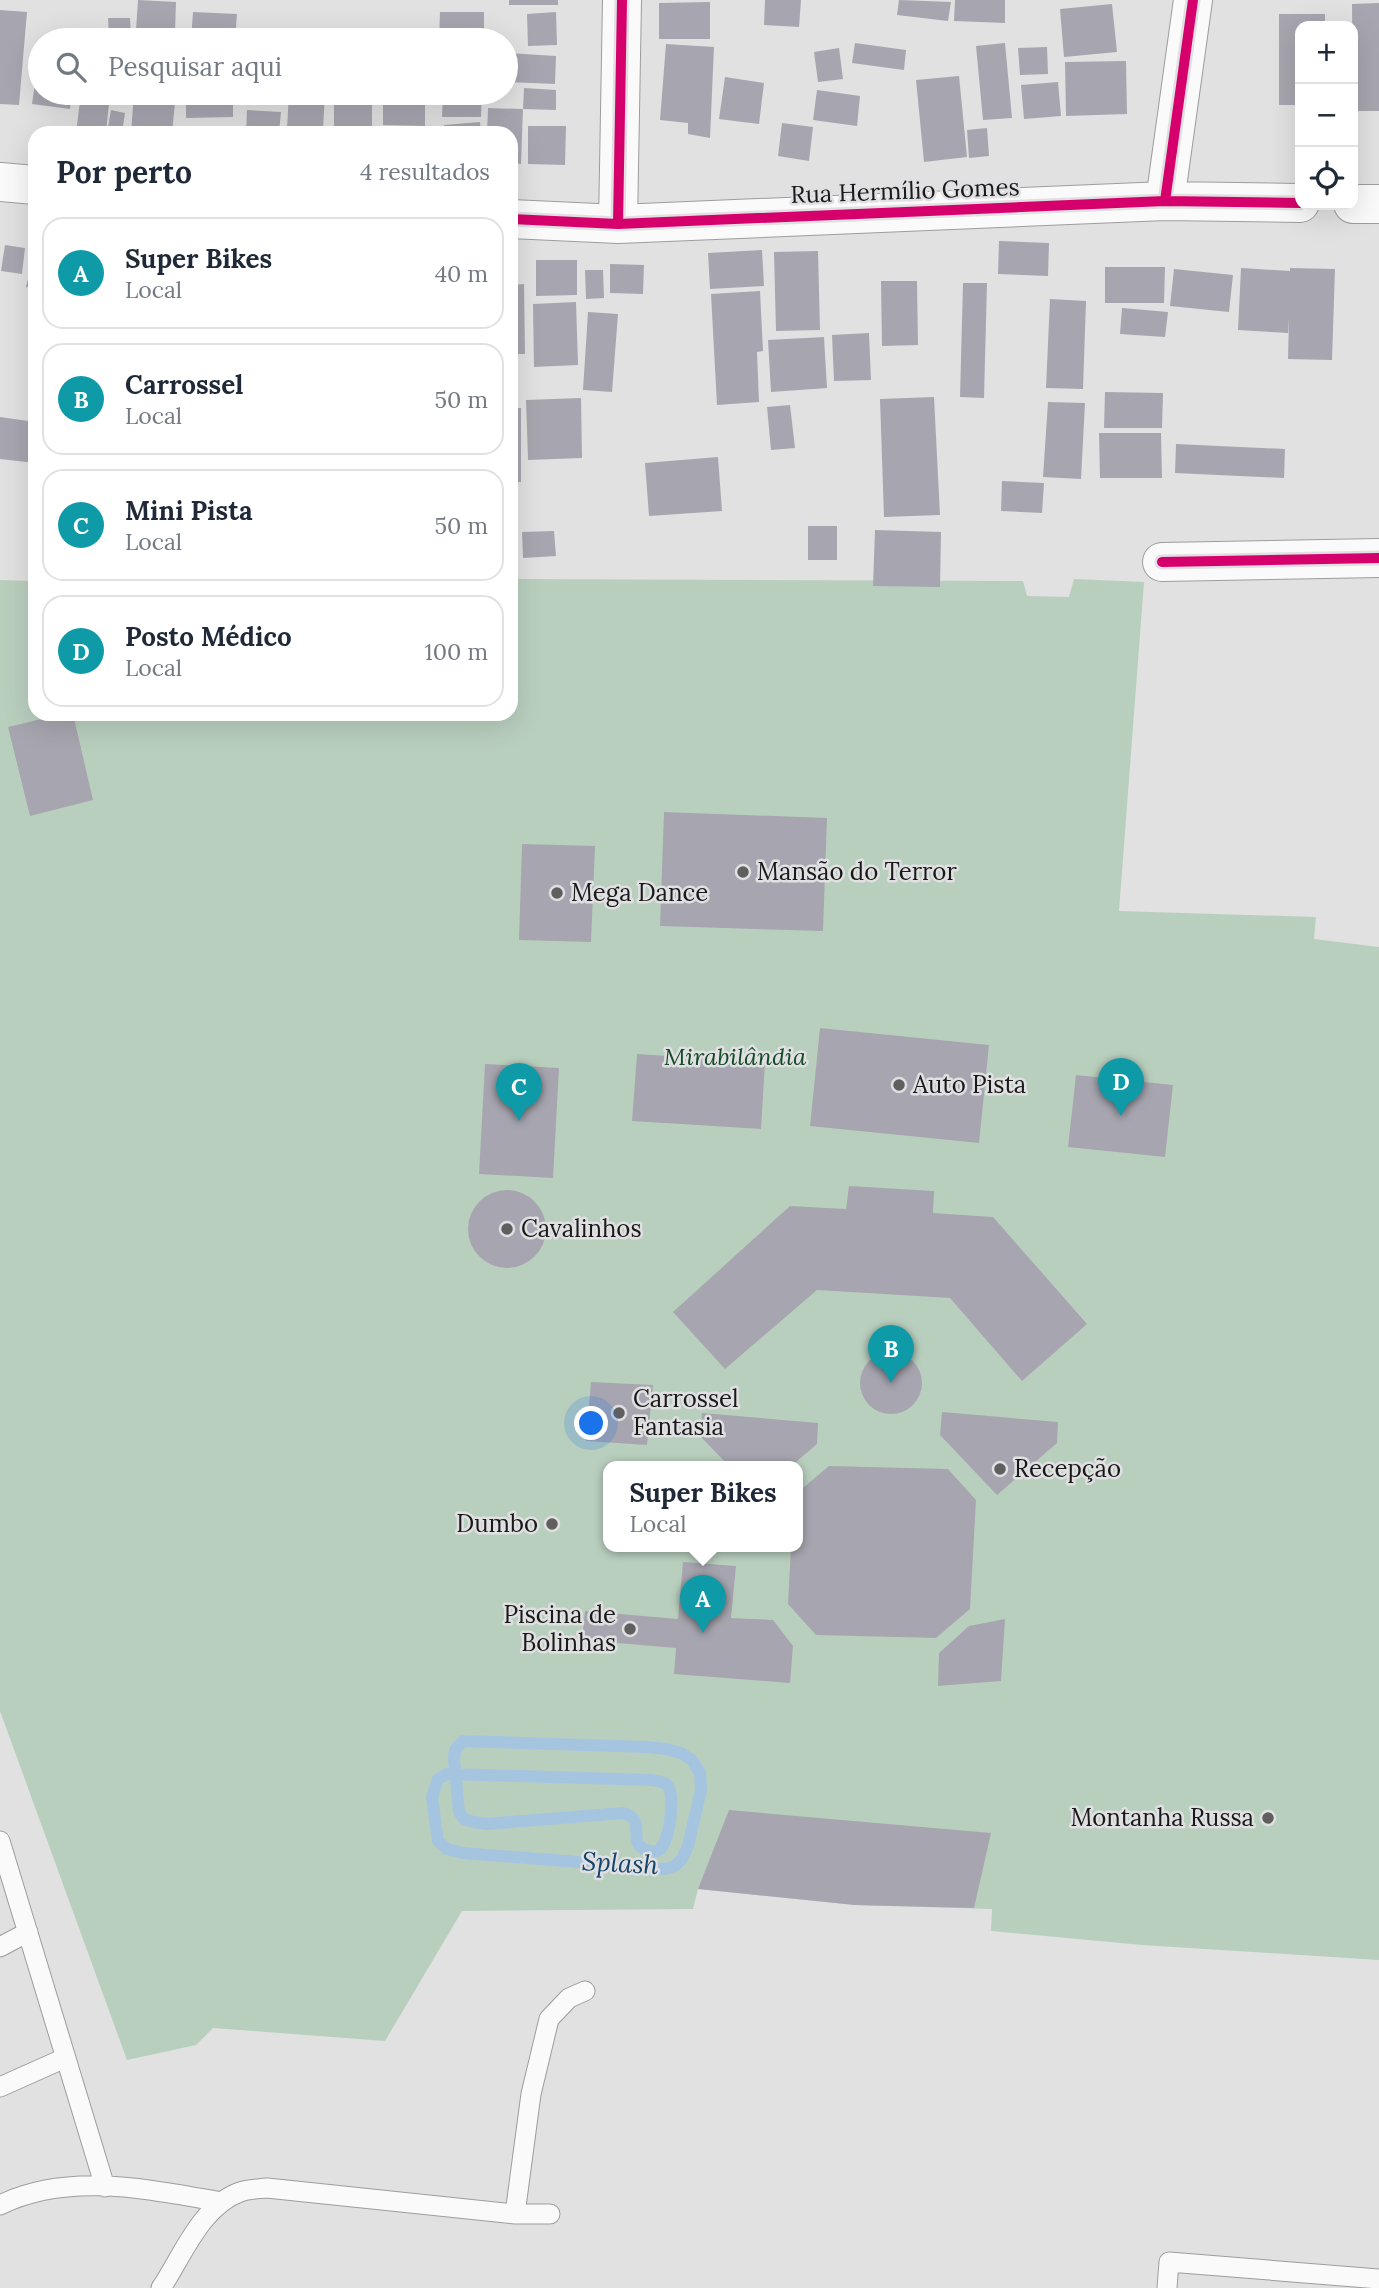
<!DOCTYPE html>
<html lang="pt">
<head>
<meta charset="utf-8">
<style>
  body { margin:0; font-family:Lora,serif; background:#f6f6f7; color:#1f2937 }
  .controls { position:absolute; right:21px; top:21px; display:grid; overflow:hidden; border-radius:14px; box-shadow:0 7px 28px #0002 }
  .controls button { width:63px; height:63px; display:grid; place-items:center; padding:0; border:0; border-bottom:2px solid #e0e1e3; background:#fff; color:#1f2937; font:35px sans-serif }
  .you { position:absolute; left:592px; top:1424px; width:24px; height:24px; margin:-18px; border:5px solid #fff; border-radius:50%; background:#1a73e8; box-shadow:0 0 0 10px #1a73e833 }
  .badge { display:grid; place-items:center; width:46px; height:46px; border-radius:50%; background:#5f5f60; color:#fff; font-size:23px; font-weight:700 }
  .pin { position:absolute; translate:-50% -58px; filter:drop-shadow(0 2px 4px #0008) }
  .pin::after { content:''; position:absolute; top:37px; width:24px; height:21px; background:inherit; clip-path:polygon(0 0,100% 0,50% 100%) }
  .popup { position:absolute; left:603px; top:1461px; width:200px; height:91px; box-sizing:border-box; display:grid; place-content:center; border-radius:14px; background:#fff; filter:drop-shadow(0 2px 5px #0005); font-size:23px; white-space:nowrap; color:#747a83 }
  .popup b { font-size:26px; color:#1f2937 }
  .popup::after { content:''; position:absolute; left:50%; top:100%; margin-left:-14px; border:14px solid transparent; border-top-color:#fff }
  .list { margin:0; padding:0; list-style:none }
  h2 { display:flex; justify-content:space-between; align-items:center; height:91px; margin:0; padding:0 28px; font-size:30px }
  h2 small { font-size:23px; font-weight:400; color:#747a83 }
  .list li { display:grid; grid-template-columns:46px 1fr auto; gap:21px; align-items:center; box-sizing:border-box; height:112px; margin:0 14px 14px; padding:0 14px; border:2px solid #e0e1e3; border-radius:21px }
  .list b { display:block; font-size:26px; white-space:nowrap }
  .list p { margin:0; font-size:23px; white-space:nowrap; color:#747a83 }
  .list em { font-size:23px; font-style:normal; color:#747a83 }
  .icon { flex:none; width:38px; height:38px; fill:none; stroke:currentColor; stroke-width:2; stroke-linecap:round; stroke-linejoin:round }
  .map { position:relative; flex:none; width:1379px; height:2288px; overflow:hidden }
  .search { position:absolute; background:#fff; box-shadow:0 7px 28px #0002; left:28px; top:28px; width:490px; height:77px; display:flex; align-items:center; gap:18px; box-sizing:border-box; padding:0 24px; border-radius:38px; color:#747a83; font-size:26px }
  .panel { position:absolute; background:#fff; box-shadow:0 7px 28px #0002; left:28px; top:126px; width:490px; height:595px; border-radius:21px }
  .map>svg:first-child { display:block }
  .green { fill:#b9cfbe; fill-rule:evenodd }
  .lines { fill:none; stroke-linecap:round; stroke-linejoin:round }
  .stream { stroke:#a5c4e0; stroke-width:12 }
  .building { fill:#a7a6b0 }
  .service-casing { stroke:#9d9d9d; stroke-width:21 }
  .minor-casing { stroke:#9d9d9d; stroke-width:40 }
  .service { stroke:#fafafa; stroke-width:19 }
  .minor { stroke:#fafafa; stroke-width:38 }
  .cycleway-casing { stroke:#e0e0e2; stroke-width:15 }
  .cycleway { stroke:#d6006c; stroke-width:10 }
  .poi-dot { fill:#5f5f60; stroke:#e0e0e2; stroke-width:2.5 }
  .labels { text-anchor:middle; stroke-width:5; stroke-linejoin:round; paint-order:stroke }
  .street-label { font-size:24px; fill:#19191a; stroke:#e0e0e2 }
  .poi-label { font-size:24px; fill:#19191a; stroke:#e0e0e2; text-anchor:start }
  .park-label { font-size:24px; font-style:italic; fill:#134b26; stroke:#e0e0e2 }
  .water-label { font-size:26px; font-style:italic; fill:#13446b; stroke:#e0e0e2 }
</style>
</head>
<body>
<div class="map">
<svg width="1379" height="2288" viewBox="0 0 1379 2288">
  <rect width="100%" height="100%" fill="#e1e1e1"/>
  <path class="green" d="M511 579 1023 581 1027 596 1069 597 1074 579 1144 582 1119 911 1316 917 1314 939 1379 947V1960L1142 1945 991 1931 992 1909 855 1905 698 1889 693 1909 462 1911 385 2041 213 2028 196 2045 127 2060 0 1711V580L35 581V714H511ZM608 1467H798V1547H608Z"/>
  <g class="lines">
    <path class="stream" d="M463 1741 455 1750 454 1758 459 1812 464 1819 474 1822 487 1824 623 1813C648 1819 626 1843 646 1850 649 1851 654 1852 657 1851 670 1847 676 1792 667 1785 663 1781 656 1781 651 1780L447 1774 438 1779 432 1797 438 1841 447 1849 463 1853 665 1869 675 1866 682 1859 688 1846 701 1790 700 1773 692 1760 681 1753 666 1749 646 1747 463 1741"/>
  </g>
  <path class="building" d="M138 0 176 2 175 32 136 30Z
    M509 0H558V5H509Z
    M765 0H801L799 27 764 25Z
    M899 0 951 2 948 21 897 15Z
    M955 0H1005V23L954 21Z
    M710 2V39H659V3Z
    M1379 3V111H1353L1352 4Z
    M1112 4 1117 52 1064 57 1060 9Z
    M0 10 27 12 19 105 0 104Z
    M193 12 237 14 235 40H191Z
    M440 12H484V40H439Z
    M556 12 557 45 528 46 527 14Z
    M1279 14H1325V26H1300V105H1279Z
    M108 18H130L131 40H109Z
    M278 35V40H241V36Z
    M855 43 906 50 904 70 852 63Z
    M1005 43 1012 118 983 120 976 46Z
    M666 44 714 47 710 138 688 134V123L660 120Z
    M1047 47 1048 74 1020 75 1018 48Z
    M839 48 843 79 818 82 814 52Z
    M506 53 556 56 555 84 506 82Z
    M1126 61 1127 114 1066 116 1065 62Z
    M959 76 967 157 924 162 916 80Z
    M725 77 764 83 759 124 719 119Z
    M1058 82 1061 116 1024 119 1021 85Z
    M35 83H40V93H72L70 109 32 104Z
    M524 88 556 90V110L523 109Z
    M817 90 860 96 857 126 813 120Z
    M81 93H110L106 133H76Z
    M134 93H176L172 133H131Z
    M186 93H233V117L186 118Z
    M242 93H279L280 102 243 104Z
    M289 93H325L323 130 287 128Z
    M334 93H372V133H334Z
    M383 93H425V126L383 125Z
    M443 93H482L481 117H442Z
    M488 108 523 109 521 164 511 163V133H487Z
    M111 110 125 113 122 133H107Z
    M247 110 281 112 279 133H246Z
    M480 122 481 133H444V125Z
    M782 123 813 127 809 161 778 156Z
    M528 126H566L565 165 528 164Z
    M987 128 989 156 969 158 967 130Z
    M999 241 1049 243 1048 276 998 274Z
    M5 245 25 248 22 274 1 271Z
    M762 250 764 286 710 289 708 253Z
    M818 251 820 330 776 331 774 252Z
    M34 255H35V289L26 287Z
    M536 260H577V295L536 296Z
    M610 264 644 265 643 294 610 293Z
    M1105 267H1165L1164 303H1105Z
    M1241 268 1290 271V268L1335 269 1332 360 1288 359 1289 318 1288 333 1238 330Z
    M1174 269 1233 275 1229 312 1170 306Z
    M585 270H603L604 298 586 299Z
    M881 281H917L918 345 882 346Z
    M963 283H987L984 398 960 397Z
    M524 284 525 354H511V285Z
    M760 291 763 351 757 352 759 402 717 405 711 294Z
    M1050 299 1086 301 1083 389 1046 388Z
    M576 302 578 365 534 367 533 304Z
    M1122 308 1168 312 1165 337 1120 334Z
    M588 312 618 314 612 392 583 390Z
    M869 333 871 380 834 381 832 335Z
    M824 337 827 388 771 392 768 340Z
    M1105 392 1163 393 1162 428H1104Z
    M934 397 940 515 884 517 880 399Z
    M581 398 582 458 528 460 526 400Z
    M1048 402 1085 403 1081 479 1043 477Z
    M790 405 795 448 771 450 767 407Z
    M511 408H521V482H511Z
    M0 417 35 422V463L0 459Z
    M1099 433H1161L1162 478H1100Z
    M1176 444 1285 449 1284 478 1175 473Z
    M718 457 722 511 649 516 645 463Z
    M1002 481 1044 483 1042 513 1001 511Z
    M808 526H837V560H808Z
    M875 530 941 532 940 587 873 586Z
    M554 531 556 556 523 558 522 532Z
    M62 714H73L93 800 30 816 8 727Z
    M664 812 827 818 823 931 660 926Z
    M522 844 595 846 591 942 519 940Z
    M820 1028 989 1045 979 1143 810 1126Z
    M637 1054 765 1062 761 1129 632 1121Z
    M485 1064 559 1068 553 1178 479 1174Z
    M1076 1075 1173 1085 1165 1157 1068 1147Z
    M849 1186 934 1191 933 1213 993 1217 1087 1324 1022 1381 950 1298 817 1290 725 1369 673 1312 790 1206 846 1209Z
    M468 1229a39 39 0 1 1 78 0a39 39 0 1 1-78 0Z
    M860 1383a31 31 0 1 1 62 0a31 31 0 1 1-62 0Z
    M591 1382 653 1385 647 1445 586 1441Z
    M942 1412 1058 1422 1057 1443 997 1495 940 1435Z
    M702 1413 818 1423 817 1444 790 1467H730L700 1436Z
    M829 1466 948 1469 976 1500 970 1609 936 1638 816 1635 788 1604 791 1547H798V1492Z
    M683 1562 736 1566 731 1618 773 1620 793 1646 790 1683 674 1674 676 1648 582 1640 585 1611 678 1619Z
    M1005 1619 1001 1681 938 1686 939 1653 969 1626Z
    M729 1810 991 1833 974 1908 855 1905 698 1889Z"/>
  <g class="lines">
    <defs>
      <path id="service" d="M0 1841 105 2187
        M0 1947 28 1932
        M0 2087 65 2058
        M0 2205C69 2171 151 2190 222 2202
        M550 2214H515L531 2094 549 2019 569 1998 585 1991
        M161 2288C182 2257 201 2206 240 2192 248 2189 258 2189 267 2188L515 2214
        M1167 2288 1169 2262 1379 2279"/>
      <path id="minor" d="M0 182 35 185
        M1165 201 1193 0
        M1353 204H1379
        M511 219 618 224 1165 201 1300 203
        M618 224 622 0
        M1162 562 1379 558"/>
    </defs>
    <use href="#service" class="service-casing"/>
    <use href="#minor" class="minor-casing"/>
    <use href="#service" class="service"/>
    <use href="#minor" class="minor"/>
    <defs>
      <path id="cycleway" d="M1165 201 1193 0
        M511 219 618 224 1165 201 1300 203
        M618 224 622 0
        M1162 562 1379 558"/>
    </defs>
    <use href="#cycleway" class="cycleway-casing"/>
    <use href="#cycleway" class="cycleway"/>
  </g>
  <g class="poi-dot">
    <circle cx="743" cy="872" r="7"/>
    <circle cx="557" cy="893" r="7"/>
    <circle cx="899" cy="1085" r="7"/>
    <circle cx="507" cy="1229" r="7"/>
    <circle cx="619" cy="1413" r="7"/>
    <circle cx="1000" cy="1469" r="7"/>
    <circle cx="552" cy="1524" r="7"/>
    <circle cx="630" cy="1629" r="7"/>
    <circle cx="1268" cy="1818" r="7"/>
  </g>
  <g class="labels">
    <g class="street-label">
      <text transform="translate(905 191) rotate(-2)" y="8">Rua Hermílio Gomes</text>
    </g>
    <g class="poi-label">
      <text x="757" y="880">Mansão do Terror</text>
      <text x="571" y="901">Mega Dance</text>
      <text x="913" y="1093">Auto Pista</text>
      <text x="521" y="1237">Cavalinhos</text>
      <text x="633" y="1407">Carrossel<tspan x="633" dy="28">Fantasia</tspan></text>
      <text x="1014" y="1477">Recepção</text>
      <text x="538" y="1532" text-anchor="end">Dumbo</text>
      <text x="616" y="1623" text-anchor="end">Piscina de<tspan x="616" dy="28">Bolinhas</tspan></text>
      <text x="1254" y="1826" text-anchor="end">Montanha Russa</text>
    </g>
    <g class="park-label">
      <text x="735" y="1065">Mirabilândia</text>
    </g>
    <g class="water-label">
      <text transform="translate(620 1863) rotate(3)" y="9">Splash</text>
    </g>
  </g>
</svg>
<div class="controls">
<button>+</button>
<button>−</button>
<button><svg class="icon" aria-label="locate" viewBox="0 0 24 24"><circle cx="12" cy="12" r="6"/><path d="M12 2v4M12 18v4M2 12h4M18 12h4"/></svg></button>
</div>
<div class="you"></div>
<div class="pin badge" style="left:703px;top:1633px;background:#0f9aa8">A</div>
<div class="popup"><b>Super Bikes</b>Local</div>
<div class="pin badge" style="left:891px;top:1383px;background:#0f9aa8">B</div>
<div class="pin badge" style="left:519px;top:1121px;background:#0f9aa8">C</div>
<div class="pin badge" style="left:1121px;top:1116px;background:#0f9aa8">D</div>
<div class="search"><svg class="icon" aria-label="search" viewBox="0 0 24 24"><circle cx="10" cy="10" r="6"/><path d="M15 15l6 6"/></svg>Pesquisar aqui</div>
<section class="panel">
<h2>Por perto<small>4 resultados</small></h2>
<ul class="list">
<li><span class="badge" style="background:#0f9aa8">A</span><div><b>Super Bikes</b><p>Local</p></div><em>40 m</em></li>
<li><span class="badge" style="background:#0f9aa8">B</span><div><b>Carrossel</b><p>Local</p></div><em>50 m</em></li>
<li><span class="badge" style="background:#0f9aa8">C</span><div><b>Mini Pista</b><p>Local</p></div><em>50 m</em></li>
<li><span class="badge" style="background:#0f9aa8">D</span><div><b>Posto Médico</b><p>Local</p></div><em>100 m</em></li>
</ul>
</section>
</div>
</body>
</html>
